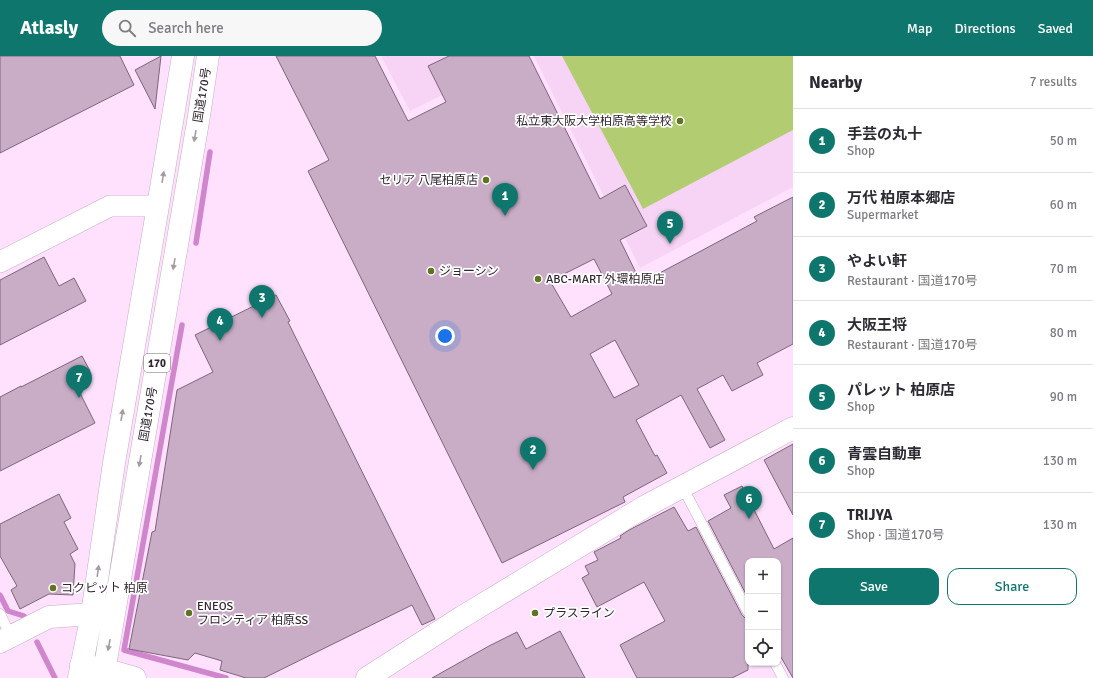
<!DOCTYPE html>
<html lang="en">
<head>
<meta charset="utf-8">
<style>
  body { margin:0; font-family:Signika,"Noto Sans JP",sans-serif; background:#f7f7f7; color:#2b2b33 }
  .controls { position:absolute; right:12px; bottom:12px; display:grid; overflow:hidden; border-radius:8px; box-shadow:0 1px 3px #0004 }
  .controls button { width:36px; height:36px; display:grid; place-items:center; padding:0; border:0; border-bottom:1px solid #e1e1e2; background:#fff; color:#2b2b33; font:20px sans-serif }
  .you { position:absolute; left:445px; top:280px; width:14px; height:14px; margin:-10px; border:3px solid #fff; border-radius:50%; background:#1a73e8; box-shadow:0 0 0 6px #1a73e833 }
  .badge { display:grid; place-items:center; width:26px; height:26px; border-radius:50%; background:#0f766e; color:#fff; font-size:13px; font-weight:700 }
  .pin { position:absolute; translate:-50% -33px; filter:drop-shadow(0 1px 2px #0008) }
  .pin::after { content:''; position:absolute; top:21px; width:14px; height:12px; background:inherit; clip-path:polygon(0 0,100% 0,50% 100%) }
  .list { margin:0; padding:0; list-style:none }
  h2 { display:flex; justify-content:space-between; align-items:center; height:52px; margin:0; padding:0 16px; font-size:17px }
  h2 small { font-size:13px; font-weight:400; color:#7c7c81 }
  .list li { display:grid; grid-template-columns:26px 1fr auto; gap:12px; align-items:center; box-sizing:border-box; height:64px; padding:0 16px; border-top:1px solid #e1e1e2 }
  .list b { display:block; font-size:15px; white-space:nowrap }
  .list p { margin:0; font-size:13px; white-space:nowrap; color:#7c7c81 }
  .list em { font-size:13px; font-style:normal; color:#7c7c81 }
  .actions { display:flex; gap:8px; padding:12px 16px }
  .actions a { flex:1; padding:9px 0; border:1px solid #0f766e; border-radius:12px; text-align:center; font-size:14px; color:#0f766e }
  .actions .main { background:#0f766e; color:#fff }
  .icon { flex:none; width:22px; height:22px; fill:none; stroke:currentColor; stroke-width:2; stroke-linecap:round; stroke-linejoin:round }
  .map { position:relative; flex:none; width:793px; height:622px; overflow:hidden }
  header { display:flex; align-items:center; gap:24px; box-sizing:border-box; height:56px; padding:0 20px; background:#0f766e; color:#fff }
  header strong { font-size:19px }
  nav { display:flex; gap:22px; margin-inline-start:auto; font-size:14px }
  .search { width:280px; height:36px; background:#f7f7f7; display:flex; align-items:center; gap:10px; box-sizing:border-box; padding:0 14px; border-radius:22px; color:#7c7c81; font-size:15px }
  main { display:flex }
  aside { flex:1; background:#fff }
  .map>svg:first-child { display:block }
  .built { fill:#f7d4f5 }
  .green { fill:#b2cc72 }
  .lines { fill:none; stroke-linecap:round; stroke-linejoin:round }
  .stream { stroke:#cf86cc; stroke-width:5.5 }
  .building { fill:#c9adc7; stroke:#7e647c; fill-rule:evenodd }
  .lane-casing { stroke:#c8acc6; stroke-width:11 }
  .street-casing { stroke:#c8acc6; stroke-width:22 }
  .secondary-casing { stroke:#c8acc6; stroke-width:23 }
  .highway-casing { stroke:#c8acc6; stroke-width:23 }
  .lane { stroke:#fff; stroke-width:10 }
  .street { stroke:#fff; stroke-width:21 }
  .secondary { stroke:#fff; stroke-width:22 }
  .highway { stroke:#fff; stroke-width:22 }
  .oneway { fill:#a29da1 }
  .poi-dot { fill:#5f7323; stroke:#fff; stroke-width:1.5 }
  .labels { text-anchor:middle; stroke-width:3.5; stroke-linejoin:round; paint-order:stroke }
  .shield { fill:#fff; stroke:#6e666d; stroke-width:1 }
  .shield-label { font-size:11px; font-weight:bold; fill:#30252f }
  .street-label { font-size:12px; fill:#30252f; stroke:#fff }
  .poi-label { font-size:12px; fill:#30252f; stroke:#fff; text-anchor:start }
</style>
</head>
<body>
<header>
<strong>Atlasly</strong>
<div class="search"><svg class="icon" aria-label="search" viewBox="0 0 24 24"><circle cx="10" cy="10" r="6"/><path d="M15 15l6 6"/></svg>Search here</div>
<nav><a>Map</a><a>Directions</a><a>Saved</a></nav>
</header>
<main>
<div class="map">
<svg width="793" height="622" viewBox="0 0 793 622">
  <rect width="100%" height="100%" fill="#ffe1fd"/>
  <path class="built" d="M381 0H521L410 55Z
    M534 0H793V131L640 212Z"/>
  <path class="green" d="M562 0H793V74L643 153Z"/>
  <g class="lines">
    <path class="stream" d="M196 187 210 96
      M182 269 124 594 226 622
      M0 539 8 555 24 560
      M37 586 55 622"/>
  </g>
  <path class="building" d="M0 0H120L134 29 0 97Z
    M161 0 155 53 135 14Z
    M276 0H375L408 65 446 46 428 10 449 0H529L600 143 625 129 647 170 620 184 641 227 757 165 754 161 793 141V288L757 307 763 319 732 335 723 319 697 333 725 384 710 392 681 339 636 364 655 400 657 399 667 417 623 441 625 446 502 507 308 115 329 104ZM594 203 612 238 571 261 550 225ZM615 284 639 329 614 342 590 298Z
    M44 201 59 230 74 222 86 245 0 289V224Z
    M276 239 290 265 288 266 435 563 422 569 412 549 264 622H246L220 614 222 605 195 597 188 604 129 593 152 476 155 475 177 334 213 316 195 279Z
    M82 300 90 315 84 318 88 327 78 333 95 367 0 415V341L21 330V331Z
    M793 388V459L764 404Z
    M742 430 774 493 793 482V622L778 596V505H748V542L708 465 731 452 724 439Z
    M59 438 71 462 64 466 78 493 70 498 75 508 73 539 49 538 20 553 11 534 17 530 0 500V468Z
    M674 451 688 475 696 471 742 559 745 562H748V614L732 622H637L620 589 665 565 644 526 597 551 582 522 589 518 585 510 598 504 594 496 621 482 620 480 629 474Z
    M560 575 585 622H432L489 590 517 576 526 593Z"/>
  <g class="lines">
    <defs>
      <path id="lane" d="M682 430 748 556
        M0 558 11 581
        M775 607 783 622"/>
      <path id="street" d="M0 206 110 150H158"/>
      <path id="secondary" d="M0 586 49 561 92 558 111 560
        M81 609 104 613 135 622
        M367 622 462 561 644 451 793 372"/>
      <path id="highway" d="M79 622 92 558 114 407 158 150 183 0
        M103 622 199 60 208 0"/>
    </defs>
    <use href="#lane" class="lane-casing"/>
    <use href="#street" class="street-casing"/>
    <use href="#secondary" class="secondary-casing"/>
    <use href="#highway" class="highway-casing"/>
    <use href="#lane" class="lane"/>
    <use href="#street" class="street"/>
    <use href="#secondary" class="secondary"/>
    <use href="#highway" class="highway"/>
  </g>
  <defs><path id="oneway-solid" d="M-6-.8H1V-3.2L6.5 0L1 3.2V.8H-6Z"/></defs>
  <g class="oneway">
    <use href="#oneway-solid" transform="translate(195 80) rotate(100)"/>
    <use href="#oneway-solid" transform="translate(163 121) rotate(-81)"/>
    <use href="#oneway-solid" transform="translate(174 208) rotate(100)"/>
    <use href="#oneway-solid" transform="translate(122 359) rotate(-80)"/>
    <use href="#oneway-solid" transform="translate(140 405) rotate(100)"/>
    <use href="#oneway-solid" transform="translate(98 515) rotate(-82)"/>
    <use href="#oneway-solid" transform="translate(109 589) rotate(101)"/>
  </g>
  <g class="poi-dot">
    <circle cx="680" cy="65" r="4"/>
    <circle cx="486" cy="124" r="4"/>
    <circle cx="431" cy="215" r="4"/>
    <circle cx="538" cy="223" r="4"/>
    <circle cx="53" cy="532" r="4"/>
    <circle cx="189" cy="557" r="4"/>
    <circle cx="535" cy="557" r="4"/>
  </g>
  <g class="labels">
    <rect class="shield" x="144" y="298" width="26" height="18" rx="3"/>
    <g class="shield-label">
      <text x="157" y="311">170</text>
    </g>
    <g class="street-label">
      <text transform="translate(202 39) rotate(-81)" y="4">国道170号</text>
      <text transform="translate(148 358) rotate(-80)" y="4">国道170号</text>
    </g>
    <g class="poi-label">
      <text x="672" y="69" text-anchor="end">私立東大阪大学柏原高等学校</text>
      <text x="478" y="128" text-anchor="end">セリア 八尾柏原店</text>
      <text x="439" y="219">ジョーシン</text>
      <text x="546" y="227">ABC-MART 外環柏原店</text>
      <text x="61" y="536">コクピット 柏原</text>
      <text x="197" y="554">ENEOS<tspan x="197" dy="14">フロンティア 柏原SS</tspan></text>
      <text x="543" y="561">プラスライン</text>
    </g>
  </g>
</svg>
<div class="controls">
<button>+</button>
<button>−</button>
<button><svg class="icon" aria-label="locate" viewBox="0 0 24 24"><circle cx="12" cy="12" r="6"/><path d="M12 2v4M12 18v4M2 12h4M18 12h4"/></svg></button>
</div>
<div class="you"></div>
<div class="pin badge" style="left:505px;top:160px">1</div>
<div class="pin badge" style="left:533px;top:414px">2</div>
<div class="pin badge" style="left:262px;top:262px">3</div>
<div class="pin badge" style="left:220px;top:285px">4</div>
<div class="pin badge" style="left:670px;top:188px">5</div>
<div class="pin badge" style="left:749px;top:463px">6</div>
<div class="pin badge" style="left:79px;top:342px">7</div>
</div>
<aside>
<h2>Nearby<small>7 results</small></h2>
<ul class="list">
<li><span class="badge">1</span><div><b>手芸の丸十</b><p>Shop</p></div><em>50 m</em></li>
<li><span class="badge">2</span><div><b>万代 柏原本郷店</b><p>Supermarket</p></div><em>60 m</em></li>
<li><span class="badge">3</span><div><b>やよい軒</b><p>Restaurant · 国道170号</p></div><em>70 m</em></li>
<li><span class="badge">4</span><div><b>大阪王将</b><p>Restaurant · 国道170号</p></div><em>80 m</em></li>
<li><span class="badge">5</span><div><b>パレット 柏原店</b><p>Shop</p></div><em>90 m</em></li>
<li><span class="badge">6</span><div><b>青雲自動車</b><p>Shop</p></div><em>130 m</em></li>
<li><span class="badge">7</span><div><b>TRIJYA</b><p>Shop · 国道170号</p></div><em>130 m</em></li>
</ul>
<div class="actions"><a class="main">Save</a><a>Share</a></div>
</aside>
</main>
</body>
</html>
